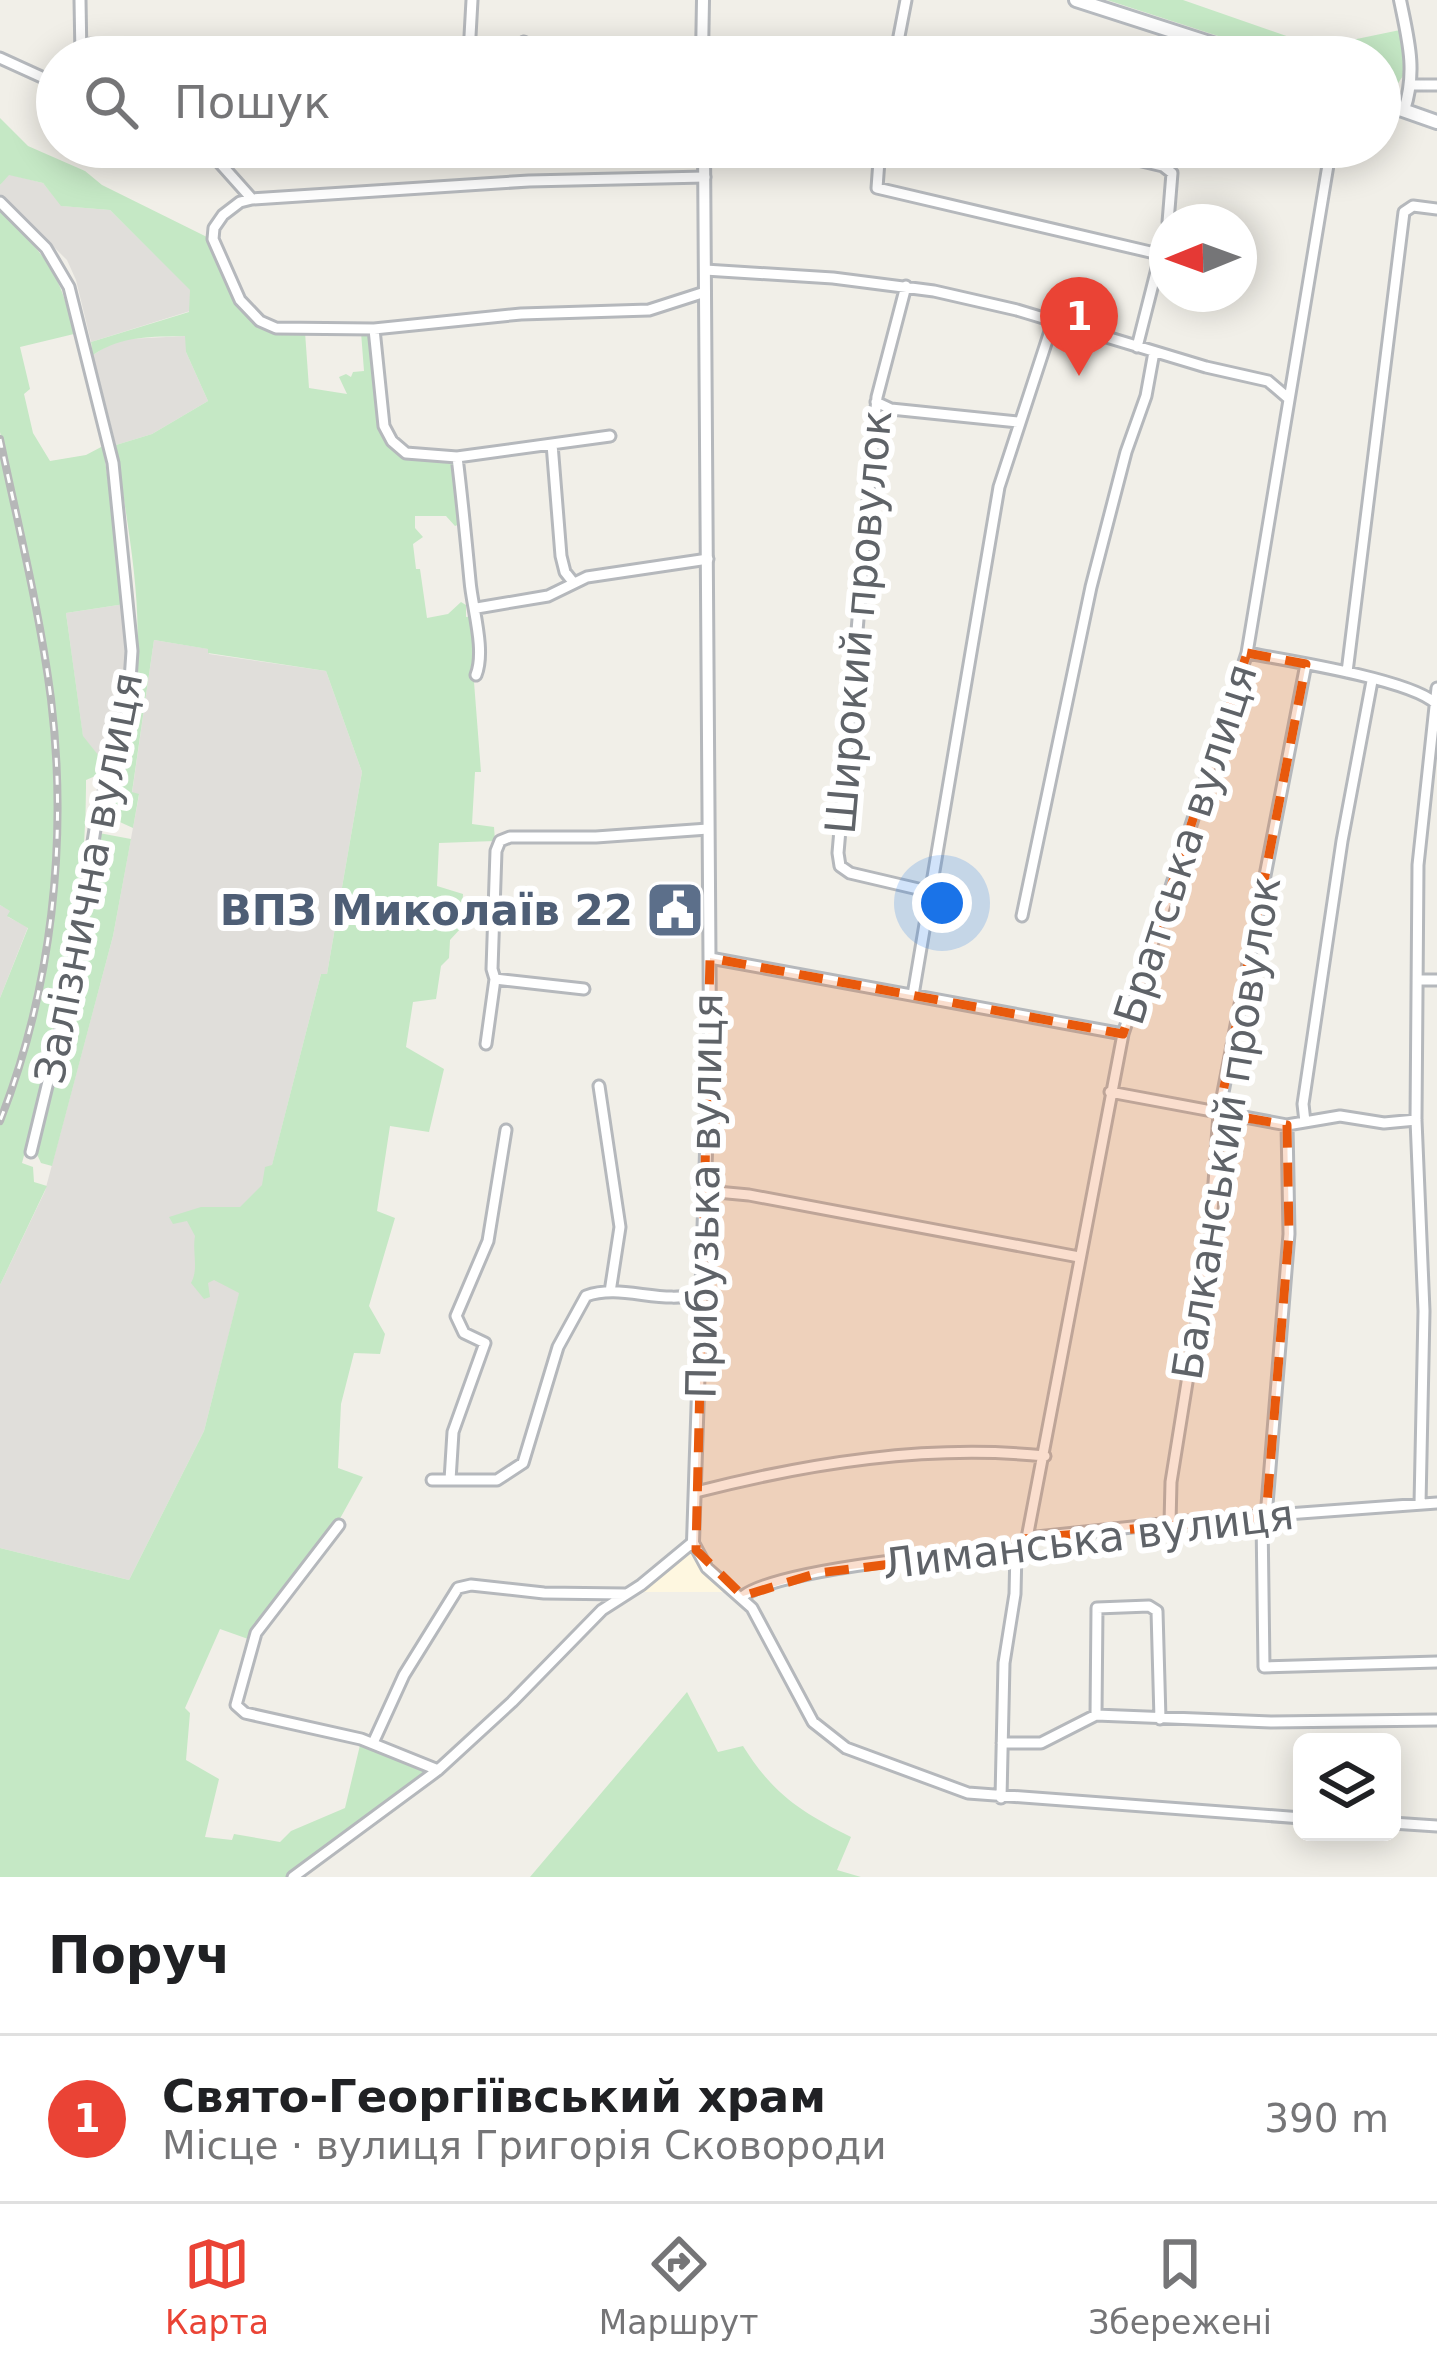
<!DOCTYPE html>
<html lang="uk">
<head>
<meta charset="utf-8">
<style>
  body { margin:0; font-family:"DejaVu Sans",sans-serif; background:#f2f2f2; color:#202124 }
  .controls { position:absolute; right:36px; bottom:36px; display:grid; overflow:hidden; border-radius:18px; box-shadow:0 6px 30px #0003 }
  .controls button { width:108px; height:108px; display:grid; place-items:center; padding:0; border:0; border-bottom:3px solid #e0e0e0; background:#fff; color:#202124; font:60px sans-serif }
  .compass { position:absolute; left:1149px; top:204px; width:108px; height:108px; border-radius:50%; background:#fff; box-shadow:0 6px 30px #0003; rotate:269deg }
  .you { position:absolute; left:942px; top:903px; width:42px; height:42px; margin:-30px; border:9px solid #fff; border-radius:50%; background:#1a73e8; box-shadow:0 0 0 18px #1a73e833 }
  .badge { display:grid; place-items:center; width:78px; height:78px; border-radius:50%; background:#ea4335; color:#fff; font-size:39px; font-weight:700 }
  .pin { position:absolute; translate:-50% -99px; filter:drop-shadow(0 3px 6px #0008) }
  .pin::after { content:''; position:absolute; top:63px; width:42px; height:36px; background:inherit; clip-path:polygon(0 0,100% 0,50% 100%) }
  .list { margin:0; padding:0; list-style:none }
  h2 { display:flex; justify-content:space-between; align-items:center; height:156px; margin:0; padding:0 48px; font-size:51px }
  h2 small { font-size:39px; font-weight:400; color:#757577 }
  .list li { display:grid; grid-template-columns:78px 1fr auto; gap:36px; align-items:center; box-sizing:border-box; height:168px; padding:0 48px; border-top:3px solid #e0e0e0 }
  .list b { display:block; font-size:45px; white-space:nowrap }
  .list p { margin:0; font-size:39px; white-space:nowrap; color:#757577 }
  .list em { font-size:39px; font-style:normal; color:#757577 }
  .icon { flex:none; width:66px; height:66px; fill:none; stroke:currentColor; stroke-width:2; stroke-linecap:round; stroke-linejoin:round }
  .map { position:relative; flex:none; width:1437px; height:1877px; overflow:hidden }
  .search { position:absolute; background:#fff; box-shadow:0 6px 30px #0003; left:36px; right:36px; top:36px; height:132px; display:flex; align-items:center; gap:30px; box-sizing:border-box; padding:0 42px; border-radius:66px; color:#757577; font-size:45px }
  .sheet { height:324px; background:#fff }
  nav { display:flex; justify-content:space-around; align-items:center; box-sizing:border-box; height:168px; border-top:3px solid #e0e0e0; background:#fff; font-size:33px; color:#757577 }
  nav a { display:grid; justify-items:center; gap:6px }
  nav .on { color:#ea4335 }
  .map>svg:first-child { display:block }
  .commercial { fill:#fef7e0 }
  .industrial { fill:#e0deda }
  .green { fill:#c5e8c5 }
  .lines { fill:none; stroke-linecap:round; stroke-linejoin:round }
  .minor-casing { stroke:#b5b8bc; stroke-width:15 }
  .tertiary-casing { stroke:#b5b8bc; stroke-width:16 }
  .secondary-casing { stroke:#b6babf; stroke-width:18 }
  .minor { stroke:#fff; stroke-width:9 }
  .tertiary { stroke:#fff; stroke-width:10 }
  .secondary { stroke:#fff; stroke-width:12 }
  .rail-casing { stroke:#b6b7b8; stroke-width:8 }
  .rail { stroke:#fff; stroke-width:3; stroke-dasharray:9; stroke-linecap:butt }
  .marked { fill:#e8590c; fill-opacity:0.2; stroke:#e8590c; stroke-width:9; stroke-dasharray:24 15; stroke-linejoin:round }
  .labels { text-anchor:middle; stroke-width:12; stroke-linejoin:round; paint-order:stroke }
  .street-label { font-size:42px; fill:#5f6368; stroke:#fff }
  .service-label { font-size:42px; font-weight:bold; fill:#4e5e75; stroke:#fff; text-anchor:end }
</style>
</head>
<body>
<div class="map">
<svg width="1437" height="1877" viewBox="0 0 1437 1877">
  <rect width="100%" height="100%" fill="#f1efe8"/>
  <path class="commercial" d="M691 1547 732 1592H633Z"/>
  <path class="industrial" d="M8 174 43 183 62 206 110 210 190 289V311L91 342 76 280 67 260 0 194V185Z
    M186 336V352L208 401 152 434 116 445 93 355 110 344 128 339Z
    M125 604 128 652 123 709 107 766 83 737 66 613Z
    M154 640 209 649V654L326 671 362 772 327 974H321L204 1431 129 1580 0 1548V1285L45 1191 113 936 139 795 132 793Z
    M0 905 11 911 8 917 28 927 0 998Z"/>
  <path class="green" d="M1107 0H1183L1318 47 1400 30 1406 71 1397 85 1380 89V57H1283Z
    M0 118 28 146 85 171 102 185 211 239 230 287 267 328 305 332 309 388 347 394 339 377 346 374 351 377 353 372 364 371 361 332 371 337 382 426 395 447 456 462 460 524 455 526 446 516H415V528L423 537 413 544 416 569H420L427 618 448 614 461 602 466 605V617L474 616V682L481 772H475L472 824 494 827 495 841 439 843 437 886 463 894 461 928 450 940 449 958 441 966 436 999 413 1002 406 1047 444 1069 429 1132 390 1126 377 1211 395 1218 369 1306 385 1334 380 1354 354 1353 341 1404 338 1468 363 1477 337 1524 251 1640 220 1629 185 1708 190 1713 186 1760 219 1779 205 1837 232 1840 234 1834 280 1842 291 1831 345 1808 361 1741 428 1772 289 1877H0V1548L129 1580 204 1431 239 1293 214 1280 208 1283 210 1297 204 1299 191 1283C199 1269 192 1252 195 1236L187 1221 173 1224 169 1217 201 1207H240L262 1185 265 1167 272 1165 321 974H327L362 772 326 671 208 653V649L154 640 132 792 139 794 133 828 111 818C107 800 114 791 121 775 135 741 135 693 137 656 141 587 125 514 116 445L152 434 208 401 186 352 185 336C152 337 122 335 93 355L91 342 189 312 190 290 110 210 61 206 43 183 9 175 0 185Z
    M0 210C45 256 60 270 74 334L20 347 30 389 24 394 33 433 50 461 86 455 103 446 125 604 66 613 83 736 107 766 100 774 86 780C87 910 56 1037 22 1163L33 1167 34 1182 47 1186 0 1285V998L28 928 7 916 10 911 0 905V447L30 576 0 432Z
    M99 833 131 839 113 936 52 1166 41 1163 35 1150 73 1000Z
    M687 1692 718 1752 743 1746C773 1794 801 1812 851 1837L837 1870 861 1877H530Z"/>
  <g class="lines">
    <defs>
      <path id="minor" d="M80 0 81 57
        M81 44 492 57
        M469 54 472 0
        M505 57 515 54 524 42
        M895 57 906 0
        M0 58 57 84
        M1412 85H1437
        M188 147 219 162 252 199 529 181 705 177
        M880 147 877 188 1163 255
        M1083 147 1163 166 1172 173 1168 222
        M252 199 240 202 223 215 214 228 213 239 240 300 260 321 276 328 374 329 521 314 649 310 705 292
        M0 202 46 248 69 287 113 463 132 651 128 710 116 770 106 784 96 823 68 999 31 1152
        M705 270 833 278 934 291 1017 310 1206 367 1268 381 1288 398
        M906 286 877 397 838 853 840 866 850 873 931 892
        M374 329 384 426 392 441 406 453 457 457 610 436
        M1137 347 1167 229
        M876 402 891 409 1018 422
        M552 444 561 556 565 572 573 582
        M457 457C462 498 466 539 470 581 472 607 486 650 476 675
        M477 608 548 596 587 577 708 559
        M1247 653C1286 660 1413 680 1436 704
        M1347 672 1404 212 1413 206 1437 209
        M1022 916 1091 587 1126 452 1146 396 1154 352
        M710 958 1123 1034
        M495 979 584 989
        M1417 980H1437
        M913 995 999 487 1053 322
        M486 1044 495 979 492 969 496 851 500 841 510 837H596L708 829
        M599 1086 620 1227 610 1292
        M1110 1092 1287 1125 1340 1116 1384 1123 1416 1120
        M1305 1122 1303 1104 1342 841 1372 681
        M706 1191 749 1195 1079 1257
        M432 1480H497L523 1463 558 1347 586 1296C622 1283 662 1306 702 1293
        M450 1480 453 1432 485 1343 464 1333 456 1316 488 1241 506 1130
        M696 1492C809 1463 928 1444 1045 1456
        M1420 1504 1424 1311 1416 1120 1418 865 1437 688
        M1262 1517 1264 1667 1437 1662
        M1266 1517 1289 1234 1287 1125
        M1170 1523 1171 1482 1210 1239 1219 1113 1306 664
        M339 1525 256 1633 236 1705 245 1713 361 1739 438 1770
        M1027 1538 1123 1034 1247 653 1331 147
        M743 1596C781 1568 963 1552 1016 1549L1027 1538 1190 1521 1437 1503
        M1096 1715 1097 1608 1149 1606 1157 1611 1160 1719
        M373 1743 404 1675 458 1588 471 1585 544 1593 625 1594
        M1002 1743H1041L1096 1715 1271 1722 1437 1720
        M1001 1798 1004 1663 1015 1594 1016 1549
        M1392 1823 1437 1826
        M293 1877 438 1770 512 1702 602 1610 641 1585 693 1542 707 1568 752 1608 813 1722 846 1748 968 1793 1302 1818"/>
      <path id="tertiary" d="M1400 0C1408 39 1417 71 1404 110
        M702 57 703 0
        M693 1542 710 1033 704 147"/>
      <path id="secondary" d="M1076 0 1253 57
        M1380 102 1437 122"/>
    </defs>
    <use href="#minor" class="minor-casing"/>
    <use href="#tertiary" class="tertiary-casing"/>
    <use href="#secondary" class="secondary-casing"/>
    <use href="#minor" class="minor"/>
    <use href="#tertiary" class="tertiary"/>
    <use href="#secondary" class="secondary"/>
    <defs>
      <path id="rail" d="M0 439C18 525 40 612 51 699 68 840 52 989 0 1121"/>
    </defs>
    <use href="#rail" class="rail-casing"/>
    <use href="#rail" class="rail"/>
  </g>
  <path class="marked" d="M1247 653 1306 664 1219 1113 1287 1125 1289 1234 1266 1517 1023 1539 1016 1549 818 1573 743 1596 696 1550 710 958 1123 1034Z"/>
  <defs>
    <symbol id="civic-square" viewBox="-11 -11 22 22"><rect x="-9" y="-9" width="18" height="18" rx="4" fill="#5c6f8a" stroke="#fff"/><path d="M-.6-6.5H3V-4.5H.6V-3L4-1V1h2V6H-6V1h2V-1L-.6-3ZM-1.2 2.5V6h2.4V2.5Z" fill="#fff"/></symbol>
  </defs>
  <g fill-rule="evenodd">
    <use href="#civic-square" x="642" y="877" width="66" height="66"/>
  </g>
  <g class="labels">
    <g class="street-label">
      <text transform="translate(858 622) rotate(-85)" y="15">Широкий провулок</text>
      <text transform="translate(1185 844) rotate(-72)" y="15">Братська вулиця</text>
      <text transform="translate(88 878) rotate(-79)" y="15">Залізнична вулиця</text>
      <text transform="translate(1226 1128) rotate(-81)" y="15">Балканський провулок</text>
      <text transform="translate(704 1196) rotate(-89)" y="15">Прибузька вулиця</text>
      <text transform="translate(1088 1539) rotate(-7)" y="15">Лиманська вулиця</text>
    </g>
    <g class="service-label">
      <text x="633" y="925">ВПЗ Миколаїв 22</text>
    </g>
  </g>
</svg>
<div class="controls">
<button><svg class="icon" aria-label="layers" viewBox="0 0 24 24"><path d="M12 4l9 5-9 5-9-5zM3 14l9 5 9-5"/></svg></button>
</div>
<svg class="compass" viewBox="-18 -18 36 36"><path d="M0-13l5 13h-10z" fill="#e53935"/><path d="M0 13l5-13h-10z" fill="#757577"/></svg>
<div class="you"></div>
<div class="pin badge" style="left:1079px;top:376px">1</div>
<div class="search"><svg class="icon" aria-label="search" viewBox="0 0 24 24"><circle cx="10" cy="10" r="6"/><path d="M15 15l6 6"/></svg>Пошук</div>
</div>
<section class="sheet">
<h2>Поруч<small></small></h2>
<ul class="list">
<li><span class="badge">1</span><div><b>Свято-Георгіївський храм</b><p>Місце · вулиця Григорія Сковороди</p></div><em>390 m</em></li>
</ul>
</section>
<nav>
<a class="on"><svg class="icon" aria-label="map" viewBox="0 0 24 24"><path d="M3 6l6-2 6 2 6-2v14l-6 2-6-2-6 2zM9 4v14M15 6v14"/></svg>Карта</a>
<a><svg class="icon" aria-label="directions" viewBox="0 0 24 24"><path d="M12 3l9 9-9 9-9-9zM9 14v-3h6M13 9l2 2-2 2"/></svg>Маршрут</a>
<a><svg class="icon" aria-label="saved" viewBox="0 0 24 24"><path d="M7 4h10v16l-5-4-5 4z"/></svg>Збережені</a>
</nav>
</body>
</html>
